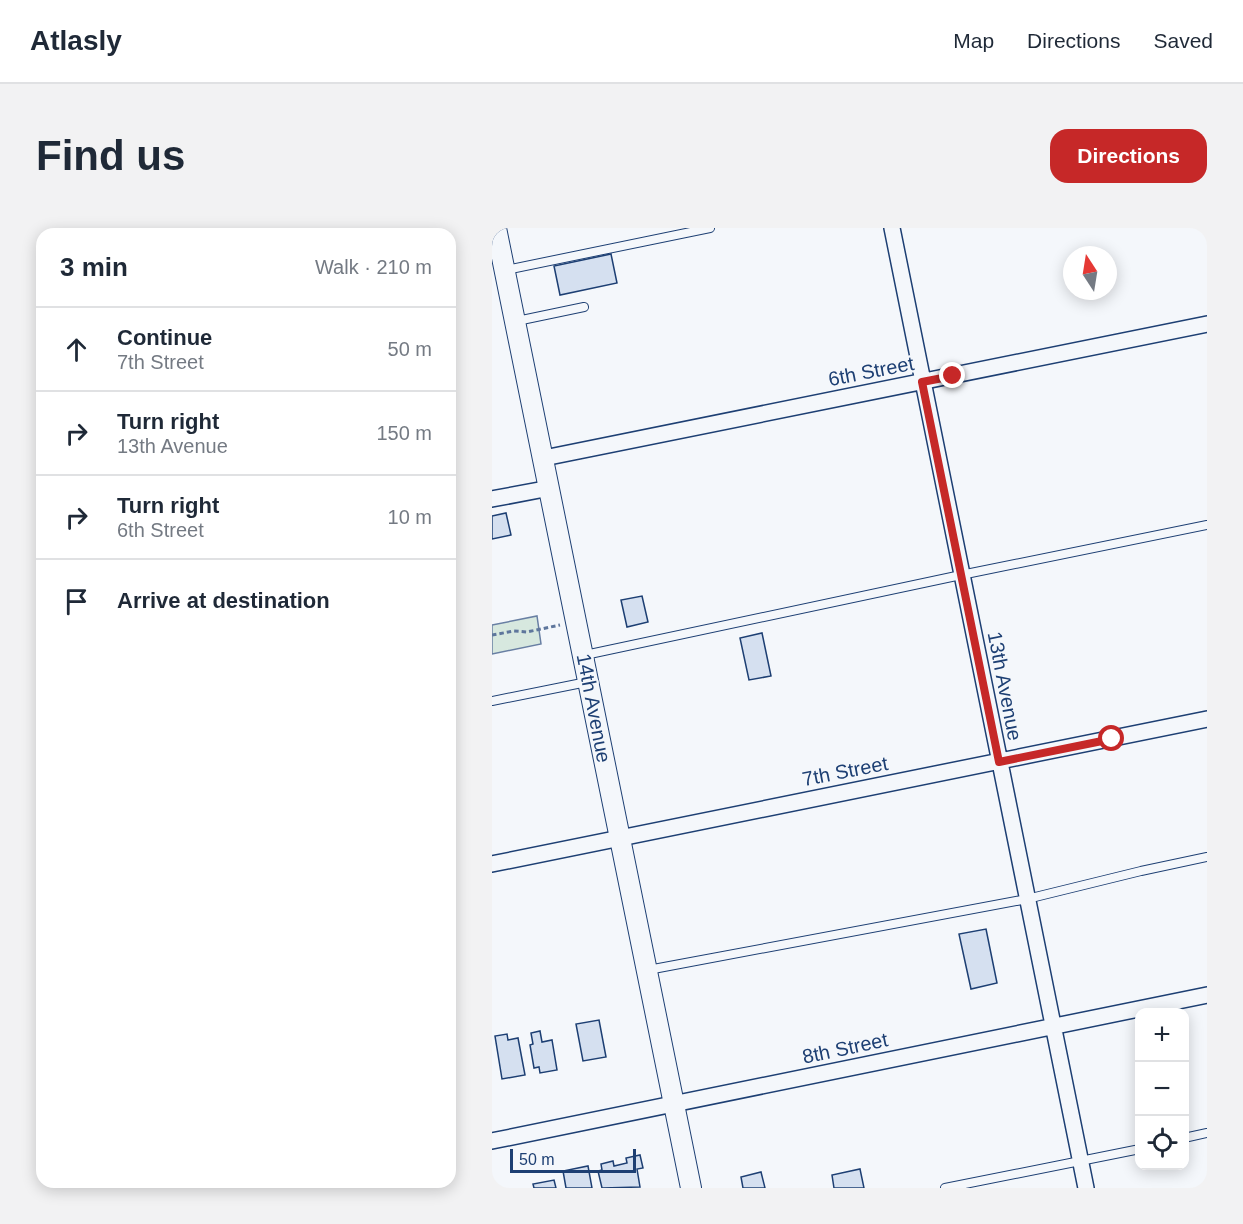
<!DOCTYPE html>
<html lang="en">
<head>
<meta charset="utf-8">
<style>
  body { margin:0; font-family:Helvetica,sans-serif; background:#f2f2f3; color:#1f2937 }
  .controls { position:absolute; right:18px; bottom:18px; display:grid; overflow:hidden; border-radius:12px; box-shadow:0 3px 15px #0003 }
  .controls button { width:54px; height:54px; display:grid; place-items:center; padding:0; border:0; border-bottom:2px solid #e0e1e3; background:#fff; color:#1f2937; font:30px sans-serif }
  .compass { position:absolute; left:571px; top:18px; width:54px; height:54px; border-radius:50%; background:#fff; box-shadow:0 3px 15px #0003; rotate:348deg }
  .scale { position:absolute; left:18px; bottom:15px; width:126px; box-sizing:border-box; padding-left:6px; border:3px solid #1d3f73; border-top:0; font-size:16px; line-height:21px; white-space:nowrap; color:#1d3f73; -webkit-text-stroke:4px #f4f7fb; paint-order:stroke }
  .stop { position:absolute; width:18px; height:18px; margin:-14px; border:4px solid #c62828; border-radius:50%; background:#fff }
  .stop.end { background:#c62828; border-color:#fff; box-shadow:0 2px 6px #0008 }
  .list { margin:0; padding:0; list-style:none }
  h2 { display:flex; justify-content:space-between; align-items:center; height:78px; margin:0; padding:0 24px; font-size:26px }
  h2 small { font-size:20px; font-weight:400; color:#747a83 }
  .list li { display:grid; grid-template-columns:39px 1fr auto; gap:18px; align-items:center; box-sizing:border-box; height:84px; padding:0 24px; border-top:2px solid #e0e1e3 }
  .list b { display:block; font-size:22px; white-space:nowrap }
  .list p { margin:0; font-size:20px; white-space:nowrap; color:#747a83 }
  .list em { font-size:20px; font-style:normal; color:#747a83 }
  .icon { flex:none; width:33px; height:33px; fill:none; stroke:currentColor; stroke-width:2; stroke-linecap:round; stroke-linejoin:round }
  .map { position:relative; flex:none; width:715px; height:960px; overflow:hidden; border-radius:18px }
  header { display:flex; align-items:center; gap:36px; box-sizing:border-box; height:84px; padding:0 30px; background:#fff; border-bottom:2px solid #e0e1e3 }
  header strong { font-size:28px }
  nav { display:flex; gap:33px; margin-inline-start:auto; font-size:21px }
  .intro { display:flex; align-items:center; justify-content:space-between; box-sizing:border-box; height:144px; padding:0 36px }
  h1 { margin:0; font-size:42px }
  .button { padding:15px 27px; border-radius:18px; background:#c62828; color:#fff; font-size:21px; font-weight:700 }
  main { display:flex; gap:36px; padding:0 36px }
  aside { flex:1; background:#fff; border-radius:18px; box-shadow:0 3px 15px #0003 }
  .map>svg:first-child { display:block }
  .green { fill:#d7e8df; stroke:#687fa3; stroke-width:1.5 }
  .building { fill:#d5e0f0; stroke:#1d3f73; stroke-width:1.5 }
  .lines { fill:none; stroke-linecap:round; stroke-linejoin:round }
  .service-casing { stroke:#1d3f73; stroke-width:10 }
  .minor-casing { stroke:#1d3f73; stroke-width:18 }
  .tertiary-casing { stroke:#1d3f73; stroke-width:22 }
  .path { stroke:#5e769c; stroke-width:3; stroke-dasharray:4.5 3; stroke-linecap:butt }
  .service { stroke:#f4f7fb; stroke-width:8 }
  .minor { stroke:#f4f7fb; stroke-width:15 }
  .tertiary { stroke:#f4f7fb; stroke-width:20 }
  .route { stroke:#c62828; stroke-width:8 }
  .labels { text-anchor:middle; stroke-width:4.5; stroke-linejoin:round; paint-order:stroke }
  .street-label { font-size:20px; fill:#1d3f73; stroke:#f4f7fb }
</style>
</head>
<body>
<header>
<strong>Atlasly</strong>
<nav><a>Map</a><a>Directions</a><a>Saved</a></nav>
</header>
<div class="intro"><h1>Find us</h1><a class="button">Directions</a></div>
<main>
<aside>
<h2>3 min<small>Walk · 210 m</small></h2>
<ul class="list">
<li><svg class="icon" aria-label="ahead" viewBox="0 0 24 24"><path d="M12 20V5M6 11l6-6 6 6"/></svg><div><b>Continue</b><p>7th Street</p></div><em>50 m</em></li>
<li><svg class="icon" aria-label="right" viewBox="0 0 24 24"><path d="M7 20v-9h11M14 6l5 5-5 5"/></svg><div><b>Turn right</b><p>13th Avenue</p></div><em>150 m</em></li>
<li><svg class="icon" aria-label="right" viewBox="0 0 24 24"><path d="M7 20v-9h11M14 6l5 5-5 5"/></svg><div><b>Turn right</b><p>6th Street</p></div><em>10 m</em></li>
<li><svg class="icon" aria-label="arrive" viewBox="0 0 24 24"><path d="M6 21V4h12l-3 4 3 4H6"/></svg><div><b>Arrive at destination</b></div></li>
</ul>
</aside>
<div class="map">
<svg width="715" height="960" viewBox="0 0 715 960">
  <rect width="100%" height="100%" fill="#f4f7fb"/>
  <path class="green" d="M45 388 49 416 0 426V397Z"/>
  <path class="building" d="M119 26 125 55 68 67 62 38Z
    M14 285 19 307 0 311V288Z
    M150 368 156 394 135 399 129 372Z
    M270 405 279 448 257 452 248 410Z
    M494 701 505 755 479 761 467 706Z
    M107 792 114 829 91 833 84 796Z
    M48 803 50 814 60 812 65 842 48 845 47 839 42 840 38 817 41 816 39 805Z
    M15 806 16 812 26 810 33 847 10 851 3 808Z
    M148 927 151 940 145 941 148 959 110 960 106 943 110 942 109 936 121 933 122 938 135 935 134 930Z
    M96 938 100 960H74L71 943Z
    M368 941 372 960H342L340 947Z
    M269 944 273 960H251L249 949Z
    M62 952 64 960H42L41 956Z"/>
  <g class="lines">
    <defs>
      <path id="service" d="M14 42 218 0
        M25 93 92 79
        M93 427 469 347 715 297
        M0 473 95 454
        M156 742 535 671 649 643 715 629
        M692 910 715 905
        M453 960 648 921"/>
      <path id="minor" d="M400 0 594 960
        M52 230 715 96
        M0 271 58 260
        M0 636 715 491
        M0 913 715 767"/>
      <path id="tertiary" d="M4 0 199 960"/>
    </defs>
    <use href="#service" class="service-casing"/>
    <use href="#minor" class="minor-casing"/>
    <use href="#tertiary" class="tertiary-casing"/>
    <path class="path" d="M0 407 22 403 35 404 68 397"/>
    <use href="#service" class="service"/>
    <use href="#minor" class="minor"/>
    <use href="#tertiary" class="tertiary"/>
  </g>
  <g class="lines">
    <path class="route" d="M461 148 430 154 507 534 620 511"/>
  </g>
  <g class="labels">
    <g class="street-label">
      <text transform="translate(379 143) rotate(-11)" y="7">6th Street</text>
      <text transform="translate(513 458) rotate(79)" y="7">13th Avenue</text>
      <text transform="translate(102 480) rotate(79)" y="7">14th Avenue</text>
      <text transform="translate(353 543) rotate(-11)" y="7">7th Street</text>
      <text transform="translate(353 820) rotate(-12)" y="7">8th Street</text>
    </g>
  </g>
</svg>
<div class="controls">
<button>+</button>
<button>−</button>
<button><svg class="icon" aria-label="locate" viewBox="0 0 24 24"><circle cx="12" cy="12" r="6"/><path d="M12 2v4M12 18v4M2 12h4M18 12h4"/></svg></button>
</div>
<svg class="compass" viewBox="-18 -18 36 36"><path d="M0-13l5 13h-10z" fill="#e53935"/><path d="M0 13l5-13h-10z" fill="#747a83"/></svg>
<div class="scale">50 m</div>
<div class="stop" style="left:620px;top:511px"></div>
<div class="stop end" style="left:461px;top:148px"></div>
</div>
</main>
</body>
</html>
